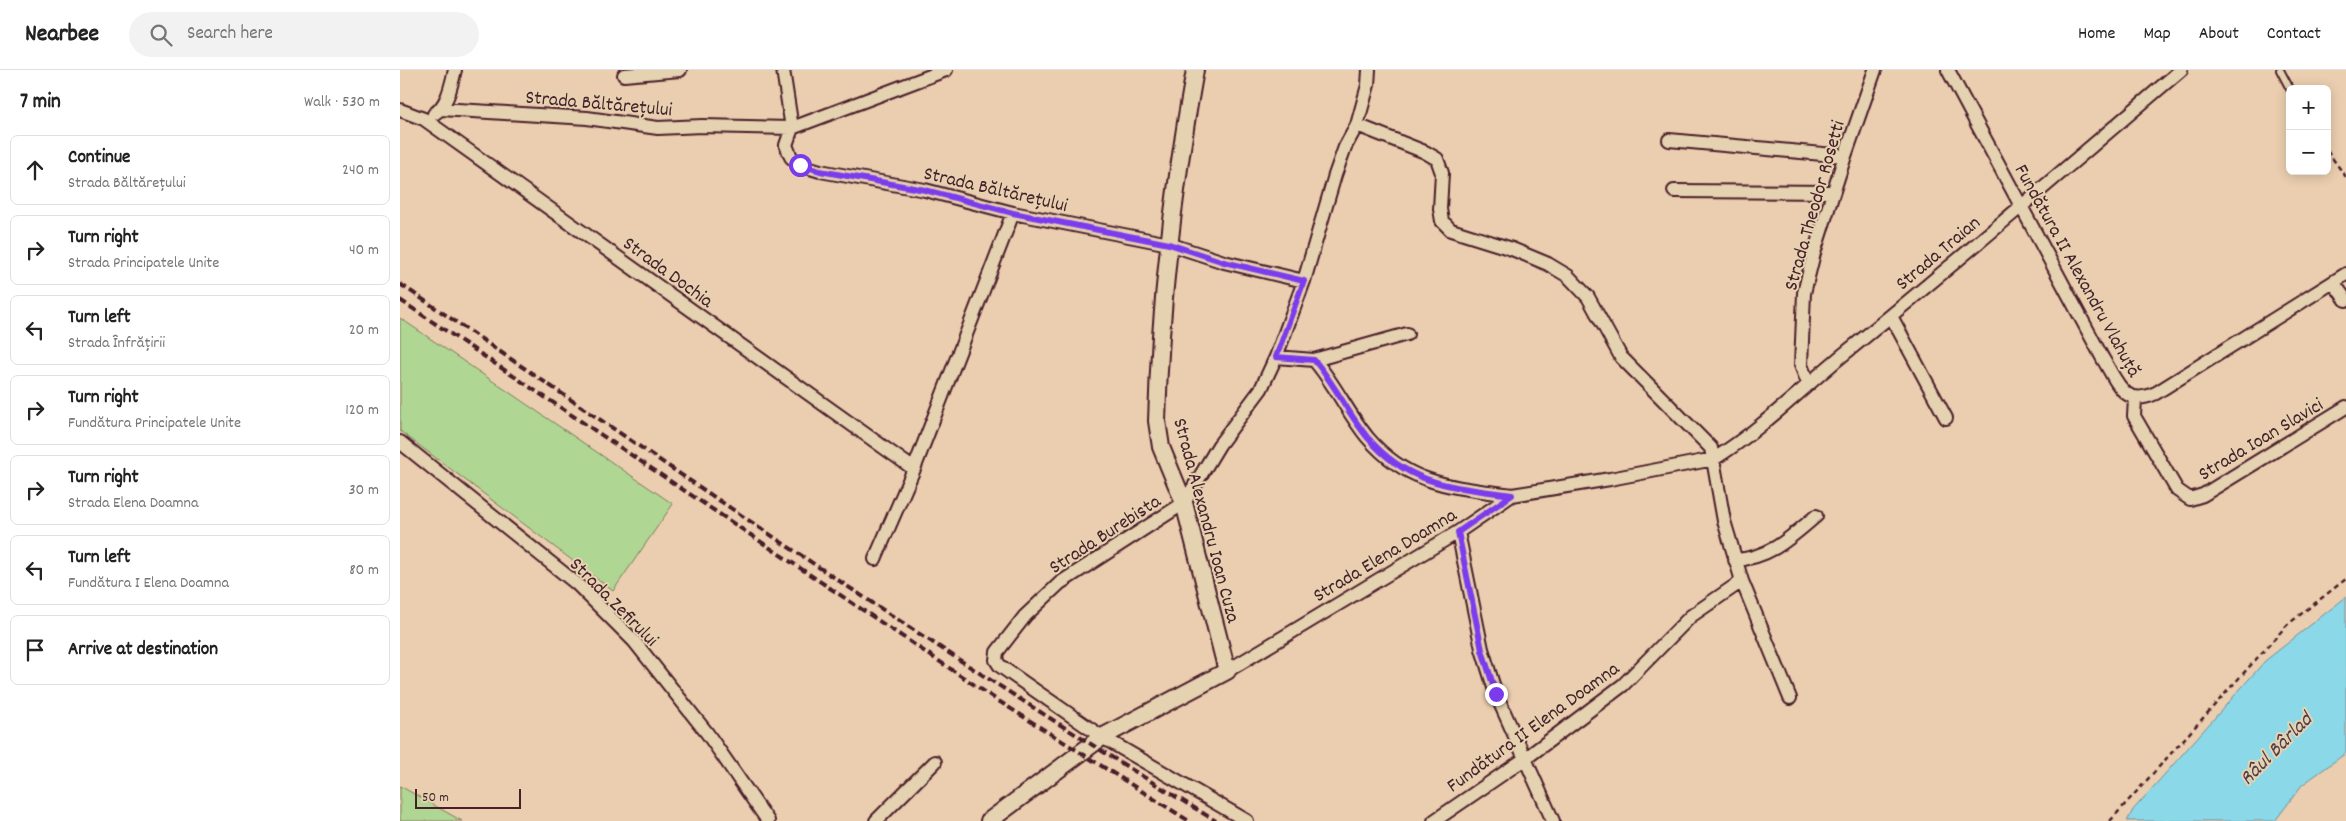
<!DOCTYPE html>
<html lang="en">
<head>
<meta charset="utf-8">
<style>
  body { margin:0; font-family:Dekko,sans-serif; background:#f2f2f2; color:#222 }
  .controls { position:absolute; right:15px; top:15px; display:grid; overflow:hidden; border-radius:8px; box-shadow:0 2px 12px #0003 }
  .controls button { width:45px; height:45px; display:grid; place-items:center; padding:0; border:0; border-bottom:1px solid #e0e0e0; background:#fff; color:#222; font:25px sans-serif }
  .scale { position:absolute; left:15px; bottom:12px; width:106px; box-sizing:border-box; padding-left:5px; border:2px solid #4a1f2b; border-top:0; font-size:14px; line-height:18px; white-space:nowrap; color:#4a1f2b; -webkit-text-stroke:4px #e4d2b0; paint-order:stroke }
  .stop { position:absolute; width:15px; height:15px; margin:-11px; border:4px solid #7c3aed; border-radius:50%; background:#fff }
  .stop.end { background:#7c3aed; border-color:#fff; box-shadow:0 1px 5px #0008 }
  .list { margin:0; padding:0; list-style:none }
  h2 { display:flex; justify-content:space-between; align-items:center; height:65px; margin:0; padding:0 20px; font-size:21px }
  h2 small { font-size:16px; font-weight:400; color:#767676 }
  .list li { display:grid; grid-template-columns:32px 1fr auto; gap:15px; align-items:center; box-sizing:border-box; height:70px; margin:0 10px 10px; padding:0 10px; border:1px solid #e0e0e0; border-radius:8px }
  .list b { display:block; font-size:19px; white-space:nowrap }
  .list p { margin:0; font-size:16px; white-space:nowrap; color:#767676 }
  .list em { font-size:16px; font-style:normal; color:#767676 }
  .icon { flex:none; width:28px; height:28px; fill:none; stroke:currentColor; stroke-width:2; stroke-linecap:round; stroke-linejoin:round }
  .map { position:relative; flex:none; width:1946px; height:751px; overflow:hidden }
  header { display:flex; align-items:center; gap:30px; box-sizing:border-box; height:70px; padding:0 25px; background:#fff; border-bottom:1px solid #e0e0e0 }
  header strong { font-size:24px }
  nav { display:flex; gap:28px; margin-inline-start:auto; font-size:18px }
  .search { width:350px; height:45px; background:#f2f2f2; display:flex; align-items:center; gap:12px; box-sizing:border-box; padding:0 18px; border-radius:28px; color:#767676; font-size:19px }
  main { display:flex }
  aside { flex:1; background:#fff }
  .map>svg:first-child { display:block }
  .green { fill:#afd692; stroke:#7c7a5e }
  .water { fill:#8ad8e8; stroke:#708e9c }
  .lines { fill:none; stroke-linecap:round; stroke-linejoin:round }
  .service-casing { stroke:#4a1f2b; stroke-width:10 }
  .minor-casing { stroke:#4a1f2b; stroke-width:16 }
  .tertiary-casing { stroke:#4a1f2b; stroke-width:20 }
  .path { stroke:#4a1f2b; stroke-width:2.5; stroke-dasharray:5 4; stroke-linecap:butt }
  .service { stroke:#e4d2b0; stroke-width:6 }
  .minor { stroke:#e4d2b0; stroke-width:12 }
  .tertiary { stroke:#e4d2b0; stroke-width:16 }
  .rail { stroke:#4a1f2b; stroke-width:4; stroke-dasharray:8 4; stroke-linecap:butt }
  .route { stroke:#7c3aed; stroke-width:6 }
  .labels { text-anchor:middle; stroke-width:4; stroke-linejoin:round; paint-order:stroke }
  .street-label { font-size:20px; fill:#4a1f2b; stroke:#e4d2b0 }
  .water-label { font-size:21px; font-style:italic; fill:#543b47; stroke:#e4d2b0 }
</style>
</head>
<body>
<header>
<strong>Nearbee</strong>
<div class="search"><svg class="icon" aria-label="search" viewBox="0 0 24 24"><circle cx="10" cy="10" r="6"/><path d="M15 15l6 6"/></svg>Search here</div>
<nav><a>Home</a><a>Map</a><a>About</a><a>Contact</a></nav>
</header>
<main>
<aside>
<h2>7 min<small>Walk · 530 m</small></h2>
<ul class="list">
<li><svg class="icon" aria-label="ahead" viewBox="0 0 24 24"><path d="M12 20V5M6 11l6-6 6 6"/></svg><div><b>Continue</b><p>Strada Băltărețului</p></div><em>240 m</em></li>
<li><svg class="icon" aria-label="right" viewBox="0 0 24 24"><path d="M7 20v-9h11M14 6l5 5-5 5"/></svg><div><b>Turn right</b><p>Strada Principatele Unite</p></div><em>40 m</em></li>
<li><svg class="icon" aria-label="left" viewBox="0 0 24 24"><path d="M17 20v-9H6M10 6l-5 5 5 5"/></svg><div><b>Turn left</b><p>Strada Înfrățirii</p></div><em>20 m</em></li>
<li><svg class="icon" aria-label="right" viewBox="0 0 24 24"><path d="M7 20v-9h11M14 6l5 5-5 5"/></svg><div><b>Turn right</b><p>Fundătura Principatele Unite</p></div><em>120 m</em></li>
<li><svg class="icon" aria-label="right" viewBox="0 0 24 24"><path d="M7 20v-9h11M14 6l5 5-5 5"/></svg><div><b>Turn right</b><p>Strada Elena Doamna</p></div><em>30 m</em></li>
<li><svg class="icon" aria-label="left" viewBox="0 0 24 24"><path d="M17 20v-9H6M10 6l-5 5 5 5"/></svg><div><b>Turn left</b><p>Fundătura I Elena Doamna</p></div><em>80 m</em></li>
<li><svg class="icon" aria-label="arrive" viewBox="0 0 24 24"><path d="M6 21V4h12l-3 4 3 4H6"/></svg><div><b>Arrive at destination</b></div></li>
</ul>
</aside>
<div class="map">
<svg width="1946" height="751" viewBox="0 0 1946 751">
  <rect width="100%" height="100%" fill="#ebceaf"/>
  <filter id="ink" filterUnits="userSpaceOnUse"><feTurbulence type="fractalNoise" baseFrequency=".02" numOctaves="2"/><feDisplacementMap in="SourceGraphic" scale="10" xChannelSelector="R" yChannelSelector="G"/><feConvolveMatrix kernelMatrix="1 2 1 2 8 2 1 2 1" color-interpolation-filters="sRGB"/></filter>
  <g filter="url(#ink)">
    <path class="green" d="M0 248 273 434 213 521 0 361Z
      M0 716 62 751H0Z"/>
    <path class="water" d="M1946 527V683L1902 715 1875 751H1727L1733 740 1865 591Z"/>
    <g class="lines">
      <defs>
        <path id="service" d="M1880 0 1890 19"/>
        <path id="minor" d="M383 0 392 58 546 0
          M1548 0 1703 289C1718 313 1724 338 1756 323L1946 204
          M224 5 280 0
          M41 39 187 48 258 58 302 56 392 58 386 75 391 87 400 95 420 101 525 120 613 143 769 174 824 192 904 211
          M0 40 24 49 514 399
          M34 44C48 35 51 15 55 0
          M957 55 1025 82 1037 89 1042 103 1040 139 1042 151 1051 160 1112 179 1148 194 1168 206 1188 227 1221 287 1311 378 1324 451 1342 511 1390 628
          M1269 70 1445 86
          M1274 121 1433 122
          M1933 212 1946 230
          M1491 246 1546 348
          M876 287 914 290 1007 264
          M914 290C935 314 948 344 968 368 1009 416 1054 417 1112 425
          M1408 313 1401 295 1404 223 1414 183 1445 86 1475 0
          M1735 329 1734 346 1777 420 1790 429 1803 425 1946 337
          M0 372 177 514 234 571 307 663 368 751
          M1058 462 1082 579 1096 624 1153 751
          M475 489 514 399 613 143
          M1335 490C1370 488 1390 468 1416 446
          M827 601 1058 462 1112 425 1210 409 1314 389C1362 359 1401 319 1444 284 1558 192 1669 95 1781 0
          M476 751 535 692
          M847 751 702 667 600 596 596 590 597 582 625 546 660 513 784 433 819 375 861 319 876 287 904 211 935 105 945 77 957 55 968 15 969 0
          M1034 751 1126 688 1223 615 1291 546 1342 511"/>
        <path id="tertiary" d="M589 751 702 667 827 601 784 433 761 377 757 351C760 233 774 115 795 0"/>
      </defs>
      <use href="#service" class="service-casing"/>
      <use href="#minor" class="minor-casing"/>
      <use href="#tertiary" class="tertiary-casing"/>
      <path class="path" d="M1927 81 1946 107
        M1710 751 1887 555 1946 509"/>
      <use href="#service" class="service"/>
      <use href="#minor" class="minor"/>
      <use href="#tertiary" class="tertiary"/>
      <path class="rail" d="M0 214C270 396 537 583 816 751
        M0 230 597 630 789 751"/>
    </g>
  </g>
  <g class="lines" filter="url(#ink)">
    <path class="route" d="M400 95 420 101 525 120 613 143 769 174 824 192 904 211 876 287 914 290C935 314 948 344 968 368 1009 416 1054 417 1112 425L1058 462 1082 580 1096 624"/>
  </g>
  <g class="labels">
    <g class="street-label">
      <text transform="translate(199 32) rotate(5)" y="7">Strada Băltărețului</text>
      <text transform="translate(596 118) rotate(13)" y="7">Strada Băltărețului</text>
      <text transform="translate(1413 135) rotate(-74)" y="7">Strada Theodor Rosetti</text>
      <text transform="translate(1537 182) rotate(-40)" y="7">Strada Traian</text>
      <text transform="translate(1679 200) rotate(61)" y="7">Fundătura II Alexandru Vlahuță</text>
      <text transform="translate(269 201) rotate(36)" y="7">Strada Dochia</text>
      <text transform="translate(1860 368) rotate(-31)" y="7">Strada Ioan Slavici</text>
      <text transform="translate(808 450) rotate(75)" y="7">Strada Alexandru Ioan Cuza</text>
      <text transform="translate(704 463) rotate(-33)" y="7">Strada Burebista</text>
      <text transform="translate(984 484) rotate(-31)" y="7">Strada Elena Doamna</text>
      <text transform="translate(215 531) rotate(45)" y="7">Strada Zefirului</text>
      <text transform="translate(1132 656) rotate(-36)" y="7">Fundătura II Elena Doamna</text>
    </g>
    <g class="water-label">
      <text transform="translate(1875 678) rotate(-45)" y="7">Râul Bârlad</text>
    </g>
  </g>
</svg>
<div class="controls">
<button>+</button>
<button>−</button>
</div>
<div class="scale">50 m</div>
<div class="stop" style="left:400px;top:95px"></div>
<div class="stop end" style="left:1096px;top:624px"></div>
</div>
</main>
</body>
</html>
